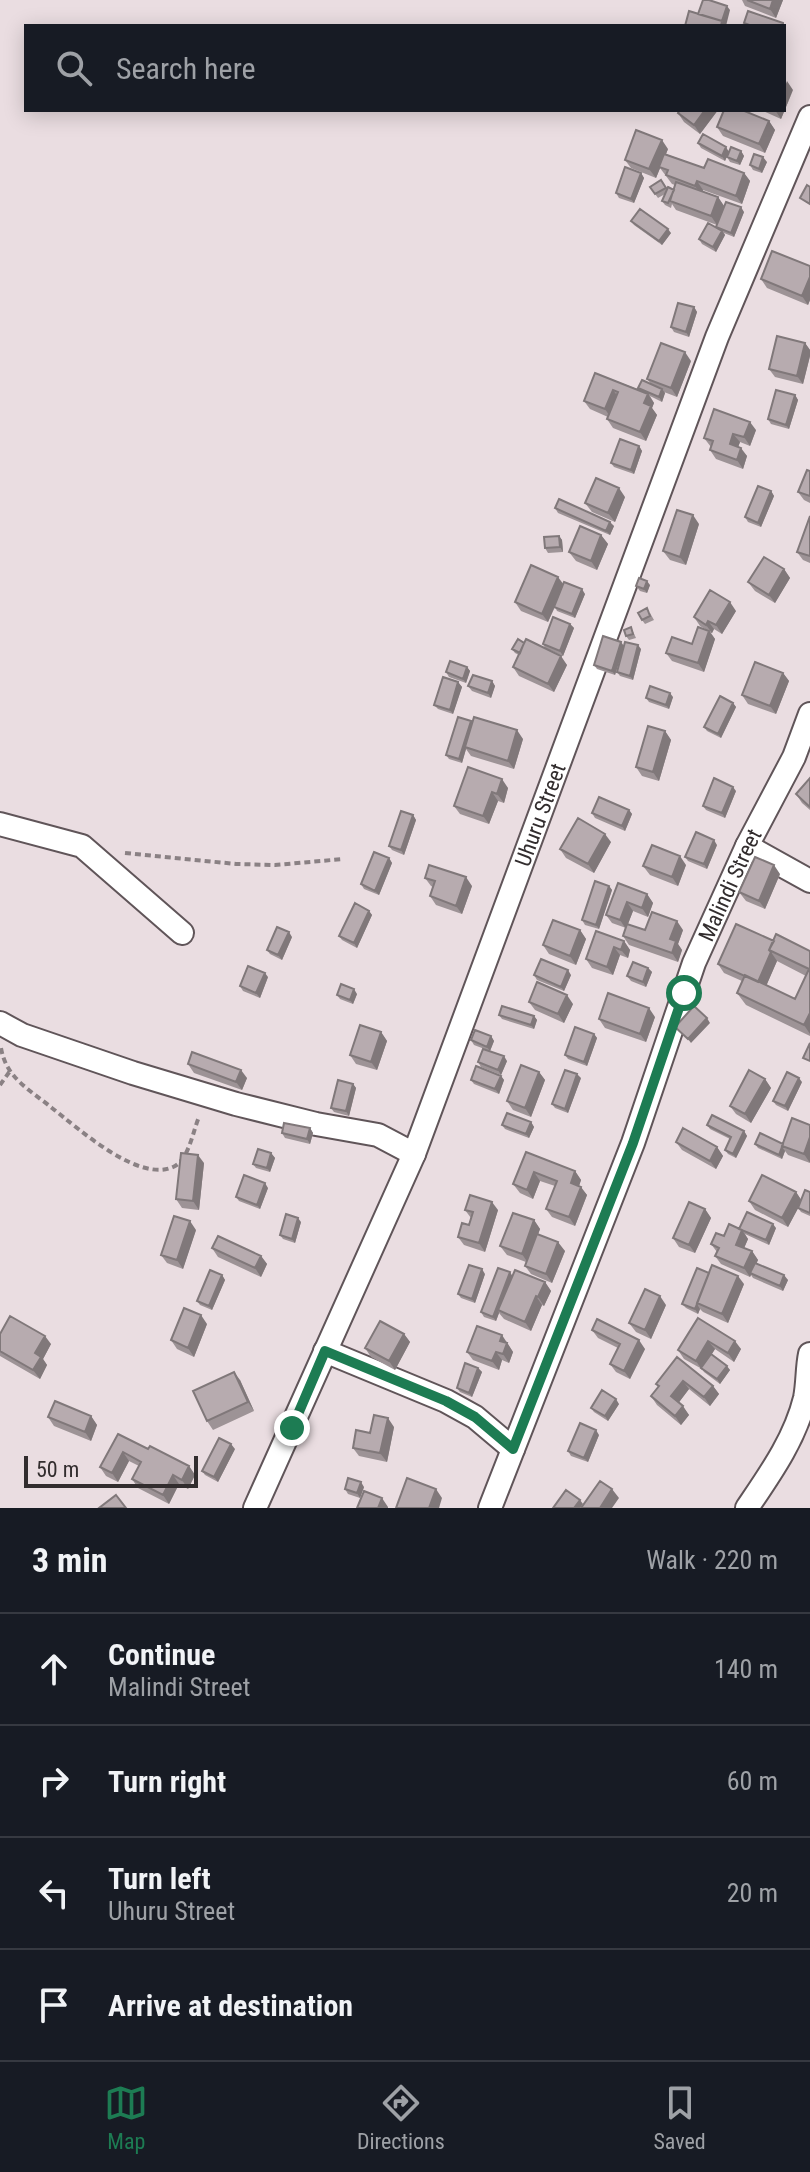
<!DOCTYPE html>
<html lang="en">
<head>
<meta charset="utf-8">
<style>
  body { margin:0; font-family:"Roboto Condensed",sans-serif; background:#242831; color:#f1f3f6 }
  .scale { position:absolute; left:24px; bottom:20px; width:174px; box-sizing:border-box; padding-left:8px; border:4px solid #322d2e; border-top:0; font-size:22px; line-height:28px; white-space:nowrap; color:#322d2e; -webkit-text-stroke:6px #eadde1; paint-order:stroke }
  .stop { position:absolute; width:24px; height:24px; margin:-18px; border:6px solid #1d7c53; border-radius:50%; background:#fff }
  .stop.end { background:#1d7c53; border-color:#fff; box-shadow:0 2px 8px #0008 }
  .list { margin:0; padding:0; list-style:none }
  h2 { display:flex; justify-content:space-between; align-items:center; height:104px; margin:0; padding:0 32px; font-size:34px }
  h2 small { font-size:26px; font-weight:400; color:#9ea1a6 }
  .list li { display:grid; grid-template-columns:52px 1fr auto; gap:24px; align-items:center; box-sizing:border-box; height:112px; padding:0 32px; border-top:2px solid #363941 }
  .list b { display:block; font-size:30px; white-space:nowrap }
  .list p { margin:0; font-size:26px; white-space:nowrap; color:#9ea1a6 }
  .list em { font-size:26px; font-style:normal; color:#9ea1a6 }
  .icon { flex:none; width:44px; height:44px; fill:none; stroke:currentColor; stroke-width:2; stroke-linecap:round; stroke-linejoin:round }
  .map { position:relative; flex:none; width:810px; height:1508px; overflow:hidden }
  .search { position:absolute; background:#171b24; box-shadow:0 4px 20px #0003; left:24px; right:24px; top:24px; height:88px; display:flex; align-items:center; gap:20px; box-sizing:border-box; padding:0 28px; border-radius:0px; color:#9ea1a6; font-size:30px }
  .sheet { height:552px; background:#171b24 }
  nav { display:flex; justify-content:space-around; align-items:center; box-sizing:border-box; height:112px; border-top:2px solid #363941; background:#171b24; font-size:22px; color:#9ea1a6 }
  nav a { display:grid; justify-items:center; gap:4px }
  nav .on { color:#1d7c53 }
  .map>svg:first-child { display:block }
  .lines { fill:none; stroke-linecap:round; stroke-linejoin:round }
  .street-casing { stroke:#605559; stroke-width:26 }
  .path { stroke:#8a8184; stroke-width:4; stroke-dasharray:6 4; stroke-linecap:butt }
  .street { stroke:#fff; stroke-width:22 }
  .wall { fill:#9d9396; fill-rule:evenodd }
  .shaded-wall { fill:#80787a }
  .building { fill:#b7abaf; stroke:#80787a; stroke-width:2 }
  .route { stroke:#1d7c53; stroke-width:10 }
  .labels { text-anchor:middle; stroke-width:8; stroke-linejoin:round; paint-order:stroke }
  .street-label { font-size:22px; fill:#322d2e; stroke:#eadde1 }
</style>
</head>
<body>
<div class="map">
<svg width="810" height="1508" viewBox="0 0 810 1508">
  <rect width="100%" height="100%" fill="#eadde1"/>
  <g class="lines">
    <defs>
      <g id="street">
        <path d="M0 824 82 846 182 933"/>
        <path d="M747 846 810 881"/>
        <path d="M0 1023 22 1035 133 1073 236 1104 316 1124 378 1135 414 1154"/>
        <path d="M325 1351 446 1401 475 1417 513 1449"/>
        <path id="s1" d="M255 1508 414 1154 717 337 810 117"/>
        <path id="s2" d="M490 1508 633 1143 694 963 747 846 794 757 810 714"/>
        <path d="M747 1508C770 1474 795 1439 805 1398 808 1383 807 1368 810 1354"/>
      </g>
    </defs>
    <use href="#street" class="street-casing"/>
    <path class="path" d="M125 853 236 864 275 865 343 859
      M1 1048C3 1059 7 1068 14 1076 24 1088 40 1098 52 1108 78 1128 140 1185 175 1166 189 1158 193 1131 199 1117
      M0 1085 10 1071"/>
    <use href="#street" class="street"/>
  </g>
  <path class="wall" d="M742 0H783L776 18 745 6Z
    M793 90 781 119 761 110H784Z
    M718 110 700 134 684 122 678 113Z
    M769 121 775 130 765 153 723 136 717 127Z
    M698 143 729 151H741L744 156 740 165 730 162 727 157 728 153 725 161 701 148Z
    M668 149 666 154 704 168 744 173 750 181 742 204 703 190V192L718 197 724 206 744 212 734 237 724 233 725 235 716 252 702 244 699 239 717 228V225L676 210 672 204 671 208 665 205 662 201 665 194 658 198 650 187 661 180 667 190H674L675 185 672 184 660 168 656 178 631 168 625 160Z
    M767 162 762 173 753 170 750 165Z
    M641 173 644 178 634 203 619 198 616 193Z
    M631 221 671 233 662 245 634 225Z
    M810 266V300L808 305 767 288 761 279Z
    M694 307 697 312 689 337 674 332 671 327Z
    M805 343 810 350V356L803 384 775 377 769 369Z
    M691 361 677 397 664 392 665 393 662 402 650 396 654 403 652 408 657 415 646 441 613 428 607 419 608 417 590 409 584 401 595 373 640 390 638 388 651 384 647 379Z
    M795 395 798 400 789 429 771 424 768 419Z
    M756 430 750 446 740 442 738 447 747 456 743 469 716 459 710 450 711 447 704 438Z
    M639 446 642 451 634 474 614 467 611 463Z
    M810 471V503L804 500 798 492Z
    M771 491 774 496 761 527 748 522 745 517Z
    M625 497 615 522 592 512 585 503Z
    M555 508 614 526 610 535 558 513Z
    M810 516V563L803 560 797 552Z
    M699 524 686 565 670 560 663 551Z
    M601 535 608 544 597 570 576 561 569 552Z
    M559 536 562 540 563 552 548 553 545 548Z
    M784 569 790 578 775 603 755 591 748 582Z
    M563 584 585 594 575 618 557 611 555 607 548 622 521 611 515 602Z
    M650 585 647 593 640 591 636 586Z
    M736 611 722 634 714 629 712 633H711L715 639 704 672 672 661 666 653 692 644 705 629 700 626 694 617Z
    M650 613 654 620 645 624 642 620Z
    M570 624 574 628 563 656 550 650 567 665 554 692 519 676 513 667 519 655 515 653 512 649 524 643 545 648 543 644Z
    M631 627 636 638 629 640 626 636Z
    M621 642 624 646 641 649 633 680 620 676 617 672 622 652 615 675 597 669 594 665Z
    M467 667 470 671 466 683 449 677 446 672Z
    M783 673 789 681 776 714 748 704 742 695Z
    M492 681 495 686 491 698 472 691 468 686Z
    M458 682 462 687 453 714 438 709 434 705Z
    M673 697 669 709 649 702 646 698Z
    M733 703 736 707 721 738 707 731 704 727Z
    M471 721 473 723 523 739 514 769 471 756 466 749 462 763 449 759 446 755Z
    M665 731 671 740 659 781 642 776 636 767Z
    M468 767 508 788 504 803 498 801 489 824 460 814 454 806Z
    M810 778V810L802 803 796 794Z
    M736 791 725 818 706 810 703 806Z
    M629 810 632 814 625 831 595 818 592 813Z
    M413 815 416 820 404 855 392 850 389 846Z
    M611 842 594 873 566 858 560 849Z
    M717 845 707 869 688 861 685 857Z
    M389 858 392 863 379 895 364 889 361 884Z
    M686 865 678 886 650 875 643 866Z
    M780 874 765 909 746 901 739 892Z
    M425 878 472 886 462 914 436 905 430 896 433 887 431 886Z
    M618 883 647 894 653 903 648 917 633 911 628 924 645 930H683L678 944 682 950 678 962 629 945 623 936 626 928 612 923 606 915Z
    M609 886 612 890 599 929 585 925 582 920Z
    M369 911 372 915 357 948 342 940 339 936Z
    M580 930 586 939 576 965 549 954 543 945Z
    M292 937 282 960 270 954 267 950Z
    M624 941 630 950 628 958 620 955 613 975 592 968 586 959Z
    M774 941 810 951V1036L746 1005 737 993 742 981 724 973 718 964ZM777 961 806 976 795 999 766 986Z
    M648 968 652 972 646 987 631 981 627 976Z
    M534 975H571L564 991 537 980Z
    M268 977 260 998 243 991 240 986Z
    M357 994 353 1004 340 999 337 995Z
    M529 1002 573 1004 564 1023 535 1010Z
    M499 1015 534 1016 537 1020 534 1029 502 1019Z
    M655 1017 646 1042 605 1028 599 1019Z
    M381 1032 387 1041 377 1070 356 1064 350 1055Z
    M594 1034 597 1038 587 1066 568 1059 565 1055Z
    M491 1036 494 1041 490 1051 474 1045 471 1040Z
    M507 1061 501 1075 481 1067 478 1062Z
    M188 1064 247 1078 242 1090 194 1073Z
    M539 1072 545 1080 531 1117 513 1110 507 1101Z
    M501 1076 504 1080 499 1094 474 1084 471 1080Z
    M581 1078 568 1113 555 1108 552 1104Z
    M765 1079 771 1088 751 1123 736 1114 730 1106Z
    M802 1082 788 1111 776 1105 773 1101Z
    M353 1084 356 1088 349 1116 334 1112 331 1108Z
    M792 1118 810 1163 788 1155 785 1151 782 1159 758 1148 755 1144H783Z
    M531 1122 534 1127 529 1138 505 1129 502 1125Z
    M707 1125 744 1131 747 1136 736 1158 728 1154 725 1150 730 1139 710 1129Z
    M310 1128 313 1133 310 1144 285 1138 282 1133Z
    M676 1142 717 1147 723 1156 716 1169 682 1150Z
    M526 1152 575 1171 581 1180 579 1186 587 1195 575 1226 552 1217 546 1209 555 1186 540 1181 533 1199 520 1193 513 1184Z
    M271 1153 275 1158 270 1172 256 1168 253 1164Z
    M204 1163 199 1210 182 1208 176 1199Z
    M268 1188 260 1209 239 1201 236 1197Z
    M796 1192 801 1200 810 1192V1216L801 1212 798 1208 788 1227 755 1210 749 1201Z
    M705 1209 711 1218 695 1253 679 1247 673 1238Z
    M465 1210H498L485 1252 464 1245 458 1237 469 1225 471 1218Z
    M534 1220 540 1229 538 1234 565 1251 552 1283 531 1274 525 1266 526 1262 507 1255 500 1246Z
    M301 1222 295 1243 283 1239 280 1235Z
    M776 1228 769 1245 745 1234 748 1239 744 1248 752 1251 758 1260 756 1264 788 1280 783 1291 753 1278 751 1275 750 1277 721 1264 715 1256 717 1252 711 1244 740 1229Z
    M196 1230 183 1269 167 1263 161 1255Z
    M212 1248 261 1256 267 1264 261 1277 218 1257Z
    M485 1274 475 1303 461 1298 458 1294Z
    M222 1275 225 1280 212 1310 200 1305 197 1301Z
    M512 1276 545 1282 551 1291 544 1306 542 1305 531 1331 504 1319 499 1313 496 1321 484 1317 481 1312Z
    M744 1284 728 1323 703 1312 700 1309 698 1314 686 1308 682 1304Z
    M666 1305 651 1339 636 1332 629 1323Z
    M698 1318 741 1349 734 1362 715 1349 711 1355 730 1370 720 1384 704 1372 702 1369 684 1359 678 1350Z
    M207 1324 194 1357 177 1349 171 1340Z
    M592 1330 645 1349 630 1379 616 1372 610 1364 618 1348 598 1338Z
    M0 1334 51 1344 43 1359 47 1365 40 1379 0 1356Z
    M404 1334 410 1342 395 1370 371 1357 365 1348Z
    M508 1344 513 1352 509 1363 502 1360 499 1370 473 1360 467 1352Z
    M677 1357 713 1386 719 1394 710 1406 689 1389 679 1402 689 1415 681 1425 657 1405 651 1396 658 1387 656 1384Z
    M478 1368 482 1372 472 1397 460 1392 457 1388Z
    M240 1380 254 1411 213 1430 207 1421Z
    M619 1404 608 1421 594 1412 591 1408Z
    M91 1416 97 1425 91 1441 54 1426 48 1417Z
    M394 1427 387 1462 359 1456 353 1448 370 1433Z
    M118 1434 148 1449 189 1466 195 1475 188 1489 179 1484 169 1504 138 1488 132 1479 139 1466 129 1461 118 1482 106 1476 100 1467Z
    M599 1435 588 1462 571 1456 568 1451Z
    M235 1449 218 1482 205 1475 202 1471Z
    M364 1487 360 1498 348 1494 345 1489Z"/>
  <path class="shaded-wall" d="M773 0H783L776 18 770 9Z
    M727 6 730 10 726 26H721Z
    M787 81 793 90 781 119 775 110H784V89Z
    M705 110H718L700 134 694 125Z
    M769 121 775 130 765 153 759 144Z
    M662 140 668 149 656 178 649 169Z
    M726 147 729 152 725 161 722 156Z
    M741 151 744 156 740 165 737 161Z
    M763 157 767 162 762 173 759 169Z
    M641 173 644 178 634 203 631 199Z
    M744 173 750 181 742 204 736 196Z
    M697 181 703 190 701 195 695 186Z
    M718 197 724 206 717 225 711 216Z
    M741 207 744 212 734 237 731 233Z
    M668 229 671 233 662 245 659 241Z
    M722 231 725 235 716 252 713 247Z
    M810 277V300L808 305 802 296Z
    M694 307 697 312 689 337 686 332Z
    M805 343 810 350V356L803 384 797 376Z
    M685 352 691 361 677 397 671 388Z
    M662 389 665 393 662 402 659 397Z
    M613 390 619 398 611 418 605 409Z
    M648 394 654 403 652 408 657 415 646 441 640 432 644 403Z
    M795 395 798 400 789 429 786 425Z
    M750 422 756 430 750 446 744 437Z
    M733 434 740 442 736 453 730 444Z
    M639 446 642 451 634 474 631 470Z
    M741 448 747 456 743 469 737 460Z
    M619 488 625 497 615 522 608 513Z
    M771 491 774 496 761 527 758 523Z
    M693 515 699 524 686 565 680 557Z
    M610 522 614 526 610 535 606 531Z
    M601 535 608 544 597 570 591 561Z
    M559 536 562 540 563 552 560 547Z
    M784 569 790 578 775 603 769 595Z
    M558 577 564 585 548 622 542 614Z
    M647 581 650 585 647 593 644 589Z
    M582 589 585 594 575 618 572 614Z
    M730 602 736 611 722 634 716 625Z
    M708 621 714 629 712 633 706 625Z
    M570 624 574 628 563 656 560 651Z
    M709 631 715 639 704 672 698 663Z
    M621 642 624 647 615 675 612 671Z
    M638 645 641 649 633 680 630 676Z
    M561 656 567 665 554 692 548 684Z
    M467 667 470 671 466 683 463 679Z
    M783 673 789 681 776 714 770 706Z
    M492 681 495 686 491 698 488 693Z
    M458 682 462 687 453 714 450 710Z
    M670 693 673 697 669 709 666 705Z
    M733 703 736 707 721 738 718 734Z
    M471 721 474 725 465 747 466 749 462 763 459 759Z
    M517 730 523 739 514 769 508 761Z
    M665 731 671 740 659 781 653 772Z
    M502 779 508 788 504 803 497 794Z
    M733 787 736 791 725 818 722 813Z
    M492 792 498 801 489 824 483 816Z
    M629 810 632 814 625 831 622 826Z
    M413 815 416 820 404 855 401 850Z
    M605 834 611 842 594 873 588 864Z
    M714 840 717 845 707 869 704 864Z
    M680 856 686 865 678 886 672 877Z
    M389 858 392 863 379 895 375 891Z
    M774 865 780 874 765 909 759 901Z
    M466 877 472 886 462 914 456 906Z
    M609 886 612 890 599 929 596 925Z
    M647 894 653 903 648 917 642 908Z
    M627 902 633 911 626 929 620 920Z
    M369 911 372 915 357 948 354 943Z
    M677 921 683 930 678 944 682 950 678 962 672 953 670 939Z
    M580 930 586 939 576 965 570 956Z
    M289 932 292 937 282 960 278 955Z
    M624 941 630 950 628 958 621 950Z
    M614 947 620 955 613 975 607 967Z
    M771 952 777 961 764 991 758 982Z
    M648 968 652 972 646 987 643 982Z
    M568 970 571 975 564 991 561 987Z
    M265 973 268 977 260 998 256 993Z
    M354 989 357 994 353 1004 350 1000Z
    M567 995 573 1004 564 1023 558 1014Z
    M649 1008 655 1017 646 1042 640 1034Z
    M810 1013V1034L804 1025Z
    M534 1016 537 1020 534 1029 531 1025Z
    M707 1018 710 1023 691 1043 688 1039Z
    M381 1032 387 1041 377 1070 371 1062Z
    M594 1034 597 1038 587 1066 584 1062Z
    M491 1036 494 1041 490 1051 487 1047Z
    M504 1056 507 1061 501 1075 498 1070Z
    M241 1070 247 1078 242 1090 236 1082Z
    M539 1072 545 1080 531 1117 525 1108Z
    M577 1074 581 1078 568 1113 565 1109Z
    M501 1076 504 1080 499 1094 495 1089Z
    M799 1078 802 1082 788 1111 785 1106Z
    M765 1079 771 1088 751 1123 745 1114Z
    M353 1084 356 1088 349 1116 346 1111Z
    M531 1122 534 1127 529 1138 526 1134Z
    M310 1128 313 1133 310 1144 307 1139Z
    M744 1131 747 1136 736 1158 733 1154Z
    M810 1137V1163L804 1154Z
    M717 1147 723 1156 716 1169 710 1161Z
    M782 1147 785 1151 782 1159 779 1155Z
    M271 1153 275 1158 270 1172 267 1168Z
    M198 1155 204 1163 199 1210 193 1201Z
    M575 1171 581 1180 577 1192 571 1183Z
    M534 1172 540 1181 533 1199 527 1190Z
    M265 1183 268 1188 260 1209 257 1205Z
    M581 1187 587 1195 575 1226 569 1217Z
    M796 1192 802 1201 788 1227 782 1218Z
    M492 1202 498 1210 485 1252 479 1243Z
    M705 1209 711 1218 695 1253 689 1245Z
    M298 1218 301 1222 295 1243 292 1239Z
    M534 1220 540 1229 528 1263 522 1254Z
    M190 1221 196 1230 183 1269 177 1260Z
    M773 1224 776 1228 769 1245 766 1240Z
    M742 1230 748 1239 742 1253 736 1245Z
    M558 1242 565 1251 552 1283 546 1274Z
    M752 1251 758 1260 750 1277 744 1268Z
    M261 1256 267 1264 261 1277 255 1268Z
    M482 1269 485 1274 475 1303 472 1299Z
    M510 1272 513 1277 498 1310 499 1313 496 1321 493 1317Z
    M222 1275 225 1280 212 1310 209 1306Z
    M784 1275 788 1280 783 1291 780 1286Z
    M738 1276 744 1284 728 1323 722 1314Z
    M545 1282 551 1291 544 1306 538 1297Z
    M536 1296 542 1305 531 1331 525 1322Z
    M660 1296 666 1305 651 1339 645 1330Z
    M697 1304 700 1309 698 1314 695 1309Z
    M201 1315 207 1324 194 1357 188 1348Z
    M404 1334 410 1342 395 1370 389 1361Z
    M502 1335 513 1352 509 1363 503 1354 500 1341Z
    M45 1336 51 1344 43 1359 47 1365 40 1379 33 1370 35 1353Z
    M639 1340 645 1349 630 1379 624 1371Z
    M708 1341 715 1349 702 1370 696 1361Z
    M735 1341 741 1349 734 1362 728 1353Z
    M496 1352 502 1360 499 1370 492 1361Z
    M727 1366 730 1370 720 1384 717 1379Z
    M478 1368 482 1372 472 1397 469 1393Z
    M234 1372 240 1380 254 1411 248 1402Z
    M683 1381 689 1389 677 1405 671 1396Z
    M713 1386 719 1394 710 1406 704 1397Z
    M616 1399 619 1404 608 1421 605 1416Z
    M683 1406 689 1415 681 1425 675 1416Z
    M91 1416 97 1425 91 1441 85 1432Z
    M388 1418 394 1427 387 1462 380 1453Z
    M596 1430 599 1435 588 1462 584 1458Z
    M231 1444 235 1449 218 1482 214 1477Z
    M123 1452 129 1461 118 1482 112 1473Z
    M189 1466 195 1475 188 1489 182 1480Z
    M173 1475 179 1484 169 1504 163 1495Z
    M361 1482 364 1487 360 1498 357 1493Z
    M436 1489 442 1498 439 1508H429Z
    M612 1489 619 1498 612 1508H600Z
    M382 1498 388 1507V1508H378Z
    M580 1500 583 1504 580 1508H574Z"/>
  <path class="building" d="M703 0H709L727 6 722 21 698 14Z
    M747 0H773L770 9Z
    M689 11 722 21 721 26H685Z
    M748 11 783 23V26H752L744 23Z
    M680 110H705L694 125 678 113Z
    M724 110H742L769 121 759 144 717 127Z
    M636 130 662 140 649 169 625 160Z
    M703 134 726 147 722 156 698 143Z
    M731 147 741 151 737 161 727 157Z
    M664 154 704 168 708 159 744 173 736 196 697 181 695 186 666 175 668 170 659 167Z
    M754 154 763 157 759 169 750 165Z
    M625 167 641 173 631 199 616 193Z
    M661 180 666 188 655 194 650 187Z
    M676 182 718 197 711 216 670 201Z
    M807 185 810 187V204L800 198Z
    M668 187 674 190 668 203 662 201Z
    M726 202 741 207 731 233 716 227Z
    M640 209 668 229 659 241 631 221Z
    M708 223 722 231 713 247 699 239Z
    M772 251 810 266V277L802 296 761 279Z
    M678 303 694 307 686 332 671 327Z
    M777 336 805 343 797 376 769 369Z
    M661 343 685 352 671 388 647 379Z
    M595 373 648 394 644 403 651 406 640 432 607 419 618 392 613 390 605 409 584 401Z
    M642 380 662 389 659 397 638 388Z
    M776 390 795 395 786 425 768 419Z
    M714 409 750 422 744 437 733 434 730 444 741 448 737 460 710 450 713 441 704 438Z
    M620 439 639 446 631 470 611 463Z
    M807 470 810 471V496L798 492Z
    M596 478 619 488 608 513 585 503Z
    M758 486 771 491 758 523 745 517Z
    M559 499 610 522 606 531 555 508Z
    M677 510 693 515 680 557 663 551Z
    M810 516V556L797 552Z
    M580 526 601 535 591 561 569 552Z
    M559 536 560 547 545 548 544 537Z
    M764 557 784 569 769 595 748 582Z
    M531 565 558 577 542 614 515 602Z
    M639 578 647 581 644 589 636 586Z
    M564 582 582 589 572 614 554 607Z
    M710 590 730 602 716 625 708 621 706 625 694 617Z
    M647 608 650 616 642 620 638 613Z
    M553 617 570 624 560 651 543 644Z
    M631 627 633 634 626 636 624 630Z
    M698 627 709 631 698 663 666 653 672 637 692 644Z
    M603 636 621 642 612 671 594 665Z
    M518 639 524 643 520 653 512 649Z
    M526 639 561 656 548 684 513 667Z
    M625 642 638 645 630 676 617 672Z
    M450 661 467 667 463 679 446 672Z
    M755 662 783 673 770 706 742 695Z
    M473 675 492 681 488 693 468 686Z
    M443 677 458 682 450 710 434 705Z
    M650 686 670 693 666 705 646 698Z
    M720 696 733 703 718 734 704 727Z
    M458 717 471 721 459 759 446 755Z
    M474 717 517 730 508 761 465 747Z
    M648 726 665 731 653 772 636 767Z
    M468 767 502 779 497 794 492 792 483 816 454 806Z
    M714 778 733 787 722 813 703 806Z
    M810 778V807L796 794Z
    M599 797 629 810 622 826 592 813Z
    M401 811 413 815 401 850 389 846Z
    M578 818 605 834 588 864 560 849Z
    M696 832 714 840 704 864 685 857Z
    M652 845 680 856 672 877 643 866Z
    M374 852 389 858 375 891 361 884Z
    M755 857 774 865 759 901 739 892Z
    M429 865 466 877 456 906 430 896 435 881 425 878Z
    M595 881 609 886 596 925 582 920Z
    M618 883 647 894 642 908 627 902 620 920 606 915Z
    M355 903 369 911 354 943 339 936Z
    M652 912 677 921 670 939 676 941 672 953 623 936 627 924 645 930Z
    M553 920 580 930 570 956 543 945Z
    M736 924 774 941 769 950 771 952 758 982 718 964Z
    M277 927 289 932 278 955 267 950Z
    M596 931 624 941 621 950 614 947 607 967 586 959Z
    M776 934 810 951V1013L804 1025 737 993 745 975 795 999 809 969 769 950Z
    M541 959 568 970 561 987 534 975Z
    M633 962 648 968 643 982 627 976Z
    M248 966 265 973 256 993 240 986Z
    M537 982 567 995 558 1014 529 1002Z
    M341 984 354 989 350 1000 337 995Z
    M608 993 649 1008 640 1034 599 1019Z
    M502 1006 534 1016 531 1025 499 1015Z
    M694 1006 707 1018 688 1039 675 1027Z
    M360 1025 381 1032 371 1062 350 1055Z
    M575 1027 594 1034 584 1062 565 1055Z
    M475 1030 491 1036 487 1047 471 1040Z
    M810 1043V1061L803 1058Z
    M483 1049 504 1056 498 1070 478 1062Z
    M192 1052 241 1070 236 1082 188 1064Z
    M521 1065 539 1072 525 1108 507 1101Z
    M476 1066 501 1076 495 1089 471 1080Z
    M565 1070 577 1074 565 1109 552 1104Z
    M749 1070 765 1079 745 1114 730 1106Z
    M787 1072 799 1078 785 1106 773 1101Z
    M338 1080 353 1084 346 1111 331 1108Z
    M507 1113 531 1122 526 1134 502 1125Z
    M712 1115 744 1131 733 1154 725 1150 731 1137 707 1125Z
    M792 1118 810 1125V1137L804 1154 782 1146Z
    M284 1123 310 1128 307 1139 282 1133Z
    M683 1128 717 1147 710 1161 676 1142Z
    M760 1133 783 1144 779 1155 755 1144Z
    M258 1149 271 1153 267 1168 253 1164Z
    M526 1152 575 1171 571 1183 581 1187 569 1217 546 1209 557 1181 534 1172 527 1190 513 1184Z
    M181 1153 198 1155 193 1201 176 1199Z
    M244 1175 265 1183 257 1205 236 1197Z
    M762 1175 796 1192 782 1218 749 1201Z
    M805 1190 810 1192V1213L798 1208Z
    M470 1195 492 1202 479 1243 458 1237 462 1223 469 1225 473 1212 465 1210Z
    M689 1202 705 1209 689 1245 673 1238Z
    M747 1212 773 1224 766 1240 739 1229Z
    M513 1213 534 1220 522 1254 500 1246Z
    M286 1214 298 1218 292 1239 280 1235Z
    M174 1216 190 1221 177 1260 161 1255Z
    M729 1224 742 1230 736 1245 752 1251 744 1268 715 1256 719 1248 711 1244 716 1233 724 1236Z
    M537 1234 558 1242 546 1274 525 1266Z
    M218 1236 261 1256 255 1268 212 1248Z
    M755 1263 784 1275 780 1286 750 1273Z
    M469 1265 482 1269 472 1299 458 1294Z
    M712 1265 738 1276 722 1314 697 1303Z
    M498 1268 510 1272 493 1317 481 1312Z
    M697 1268 709 1273 695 1309 682 1304Z
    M210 1270 222 1275 209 1306 197 1301Z
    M515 1270 545 1282 538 1297 536 1296 525 1322 498 1310Z
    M645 1289 660 1296 645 1330 629 1323Z
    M184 1308 201 1315 188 1348 171 1340Z
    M10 1316 45 1336 35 1353 41 1357 33 1370 0 1351V1334Z
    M698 1318 735 1341 728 1353 708 1341 696 1361 678 1350Z
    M597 1319 639 1340 624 1371 610 1364 620 1344 592 1330Z
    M380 1321 404 1334 389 1361 365 1348Z
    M477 1326 502 1335 500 1341 507 1343 503 1354 496 1352 492 1361 467 1352Z
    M711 1354 727 1366 717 1379 701 1368Z
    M677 1357 713 1386 704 1397 683 1381 671 1396 683 1406 675 1416 651 1396 659 1386 656 1384Z
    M465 1363 478 1368 469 1393 457 1388Z
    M234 1372 248 1402 207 1421 193 1391Z
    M602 1390 616 1399 605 1416 591 1408Z
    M55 1401 91 1416 85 1432 48 1417Z
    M374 1415 388 1418 380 1453 353 1448 356 1430 370 1433Z
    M580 1423 596 1430 584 1458 568 1451Z
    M118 1434 148 1449 150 1446 189 1466 182 1480 173 1475 163 1495 132 1479 141 1462 123 1452 112 1473 100 1467Z
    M219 1438 231 1444 214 1477 202 1471Z
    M348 1478 361 1482 357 1493 345 1489Z
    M407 1478 436 1489 429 1508H396Z
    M600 1481 612 1489 600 1508H581Z
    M566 1490 580 1500 574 1508H553Z
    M364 1491 382 1498 378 1508H357Z
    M116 1495 126 1508H99Z"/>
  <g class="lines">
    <path class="route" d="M292 1428 325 1351 446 1401 475 1417 513 1449 633 1143 684 993"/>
  </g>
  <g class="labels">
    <g class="street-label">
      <text dy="8" stroke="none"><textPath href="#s1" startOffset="750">Uhuru Street</textPath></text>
      <text dy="8" stroke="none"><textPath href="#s2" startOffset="668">Malindi Street</textPath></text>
    </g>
  </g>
</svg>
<div class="scale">50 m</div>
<div class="stop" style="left:684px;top:993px"></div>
<div class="stop end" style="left:292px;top:1428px"></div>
<div class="search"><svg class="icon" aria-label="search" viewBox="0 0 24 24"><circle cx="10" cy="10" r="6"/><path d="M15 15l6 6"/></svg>Search here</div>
</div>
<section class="sheet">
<h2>3 min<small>Walk · 220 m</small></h2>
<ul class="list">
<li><svg class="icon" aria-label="ahead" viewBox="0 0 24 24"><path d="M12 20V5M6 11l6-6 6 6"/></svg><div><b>Continue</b><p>Malindi Street</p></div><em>140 m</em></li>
<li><svg class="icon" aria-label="right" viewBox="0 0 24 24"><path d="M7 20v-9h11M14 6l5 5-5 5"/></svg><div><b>Turn right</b></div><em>60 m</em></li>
<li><svg class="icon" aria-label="left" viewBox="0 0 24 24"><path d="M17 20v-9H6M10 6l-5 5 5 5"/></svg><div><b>Turn left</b><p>Uhuru Street</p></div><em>20 m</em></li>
<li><svg class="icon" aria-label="arrive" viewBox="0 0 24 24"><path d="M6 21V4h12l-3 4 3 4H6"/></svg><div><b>Arrive at destination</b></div></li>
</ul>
</section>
<nav>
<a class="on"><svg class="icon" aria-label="map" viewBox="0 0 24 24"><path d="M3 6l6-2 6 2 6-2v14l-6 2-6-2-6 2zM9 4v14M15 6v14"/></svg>Map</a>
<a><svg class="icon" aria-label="directions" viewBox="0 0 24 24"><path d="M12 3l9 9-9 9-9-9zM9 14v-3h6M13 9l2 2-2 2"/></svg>Directions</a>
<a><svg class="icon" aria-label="saved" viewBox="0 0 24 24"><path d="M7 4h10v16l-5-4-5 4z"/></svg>Saved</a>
</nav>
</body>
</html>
